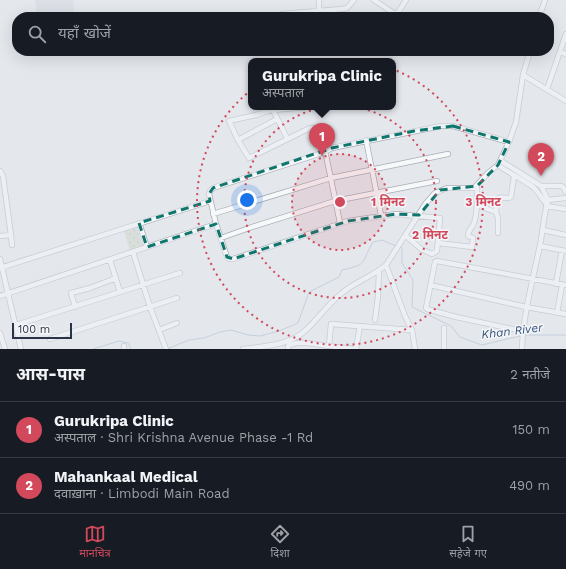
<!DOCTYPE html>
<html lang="hi">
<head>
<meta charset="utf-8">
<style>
  body { margin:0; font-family:"Work Sans","Noto Sans Devanagari",sans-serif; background:#242831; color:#f1f3f6 }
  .scale { position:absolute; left:12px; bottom:10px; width:60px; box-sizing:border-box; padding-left:4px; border:2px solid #2b3445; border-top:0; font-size:11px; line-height:14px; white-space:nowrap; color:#2b3445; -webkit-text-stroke:3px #f4f6f9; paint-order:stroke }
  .you { position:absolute; left:247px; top:200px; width:14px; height:14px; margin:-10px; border:3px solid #fff; border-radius:50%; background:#1a73e8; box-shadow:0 0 0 6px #1a73e833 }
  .badge { display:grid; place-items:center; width:26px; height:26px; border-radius:50%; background:#d1495b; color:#fff; font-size:13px; font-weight:700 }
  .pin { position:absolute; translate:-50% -33px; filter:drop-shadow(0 1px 2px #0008) }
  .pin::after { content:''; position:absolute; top:21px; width:14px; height:12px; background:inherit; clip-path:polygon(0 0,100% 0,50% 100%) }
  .popup { position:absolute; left:248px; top:58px; width:148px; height:52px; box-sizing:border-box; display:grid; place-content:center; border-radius:8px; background:#171b24; filter:drop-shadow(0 1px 3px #0005); font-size:13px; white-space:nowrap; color:#9ea1a6 }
  .popup b { font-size:15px; color:#f1f3f6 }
  .popup::after { content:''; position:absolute; left:50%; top:100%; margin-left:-8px; border:8px solid transparent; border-top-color:#171b24 }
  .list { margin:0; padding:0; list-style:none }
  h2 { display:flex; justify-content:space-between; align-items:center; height:52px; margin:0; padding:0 16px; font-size:17px }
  h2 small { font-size:13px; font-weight:400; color:#9ea1a6 }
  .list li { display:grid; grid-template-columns:26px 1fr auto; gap:12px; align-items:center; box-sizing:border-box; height:56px; padding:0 16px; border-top:1px solid #363941 }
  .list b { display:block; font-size:15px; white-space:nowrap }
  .list p { margin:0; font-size:13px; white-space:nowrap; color:#9ea1a6 }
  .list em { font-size:13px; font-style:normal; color:#9ea1a6 }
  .icon { flex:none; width:22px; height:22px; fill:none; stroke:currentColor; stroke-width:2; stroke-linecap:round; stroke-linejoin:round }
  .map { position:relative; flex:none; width:566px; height:349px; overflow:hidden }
  .search { position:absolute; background:#171b24; box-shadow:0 4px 16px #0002; left:12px; right:12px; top:12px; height:44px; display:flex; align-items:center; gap:10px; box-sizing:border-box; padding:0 14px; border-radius:16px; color:#9ea1a6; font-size:15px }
  .sheet { height:164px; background:#171b24 }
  nav { display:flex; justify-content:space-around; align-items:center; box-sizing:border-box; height:56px; border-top:1px solid #363941; background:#171b24; font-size:11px; color:#9ea1a6 }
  nav a { display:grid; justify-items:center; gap:2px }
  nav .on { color:#d1495b }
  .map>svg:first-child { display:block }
  .built { fill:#d2d6de }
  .green { fill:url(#green-dots) }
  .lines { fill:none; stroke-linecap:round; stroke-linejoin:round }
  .stream { stroke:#9fb4cc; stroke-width:1 }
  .minor-casing { stroke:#a9aeb7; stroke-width:6 }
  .minor { stroke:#f7f8fa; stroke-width:4.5 }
  .marked { fill:none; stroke:#0f766e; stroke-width:3; stroke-dasharray:8 5; stroke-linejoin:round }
  .ring { fill:none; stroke:#d1495b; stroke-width:2; stroke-dasharray:2 4 }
  .labels { text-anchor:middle; stroke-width:3; stroke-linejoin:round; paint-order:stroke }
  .water-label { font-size:12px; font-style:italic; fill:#34527a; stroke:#f4f6f9 }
  .centre { fill:#d1495b; stroke:#f4f6f9; stroke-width:2 }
  .ring-label { font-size:12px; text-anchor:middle; font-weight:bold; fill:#d1495b; stroke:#f4f6f9; stroke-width:3; stroke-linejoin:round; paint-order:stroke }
</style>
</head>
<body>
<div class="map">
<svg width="566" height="349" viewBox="0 0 566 349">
  <defs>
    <pattern id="green-dots" width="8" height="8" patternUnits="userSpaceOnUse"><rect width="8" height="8" fill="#c9d6c5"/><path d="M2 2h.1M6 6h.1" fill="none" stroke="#adb8ab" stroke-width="1.8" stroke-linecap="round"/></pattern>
  </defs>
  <rect width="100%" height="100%" fill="#e4e7ec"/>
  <path class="built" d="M35 0H73L74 13 49 17H37Z"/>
  <path class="green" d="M136 226 143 247 130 251 124 230Z"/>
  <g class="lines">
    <path class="stream" d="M399 247 402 248V263L413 280 412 307 451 326 460 337 482 345 520 336
      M525 335H566
      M93 349 119 341 128 343 131 349
      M167 349 189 340 204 338 220 332 231 330 248 335 260 336 279 331 298 323 309 292 339 277 342 270C369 264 360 264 373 242L382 240 396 246"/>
    <defs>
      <path id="minor" d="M319 0V11
        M374 0 395 14 399 11 406 0
        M282 14 342 9 347 8 354 0
        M539 17 545 0
        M560 52 566 54
        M523 75 566 101
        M547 89 566 34
        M273 110 308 107
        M287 138 273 110H271L256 115 229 121 238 140 249 158 310 128H318L321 131 340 223
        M238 140 277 119
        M366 140 381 215
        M501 161 541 186 548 200C544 214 543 230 540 245 533 280 523 314 522 349
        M498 165C509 173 522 179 533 187 539 192 541 199 547 204
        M0 171 3 176 11 235 0 236
        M541 186H561L563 187 566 192
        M548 200 566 198
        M477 204 482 207 496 212 498 218V233
        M546 206 566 209
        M496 212 497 199C501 195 506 200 511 197L514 176
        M213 214 331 178 448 154
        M139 223 147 247
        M543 230 566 235
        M11 235 12 245
        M406 236 421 249 432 254 437 251 440 218 396 214 348 221 233 259H229L227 257 216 224 209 194 210 191 213 188 325 152 332 148 441 126H453L509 142
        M221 238 252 227 335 201 437 181
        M438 243 472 247 473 238 468 236C469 228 470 231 473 225 478 216 477 196 477 186
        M540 246 566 251
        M133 252 150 307 166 349
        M0 259 21 349
        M110 260 120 292
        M386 265 405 316 412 330 415 349
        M0 268 210 201
        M556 284 562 250
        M430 285 526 307 566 314
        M0 296 216 224
        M75 307 71 293 90 288 116 278
        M557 313 562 285
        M375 320 378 297 379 271
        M16 325 180 273
        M444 328V349
        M159 330 177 323
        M522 331 456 317 427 309 426 308 435 262 437 261 566 285
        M0 333 5 349
        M50 339 177 298
        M124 346V349
        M243 349C264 346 289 346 306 330 319 318 328 304 342 293 355 282 373 276 386 265L426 203 435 193 447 188H474L488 173 498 165 509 142 516 122 523 75 530 51
        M288 349V346C300 339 316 345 329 346
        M354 349 329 346 331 324 412 330
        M356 349 360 326"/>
    </defs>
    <use href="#minor" class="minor-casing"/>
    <use href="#minor" class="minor"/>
  </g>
  <path d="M0 0H566V349H0ZM453 126 509 142 498 165 477 186 440 190 419 215 396 214 348 221 233 259 227 257 216 224 147 247 139 223 210 201 209 194 213 188 332 148 414 131Z" fill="#e4e7ec" fill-opacity=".55" fill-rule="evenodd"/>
  <path class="marked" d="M453 126 509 142 498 165 477 186 440 190 419 215 396 214 348 221 233 259 227 257 216 224 147 247 139 223 210 201 209 194 213 188 332 148 414 131Z"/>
  <circle cx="340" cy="202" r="48" fill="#d1495b" fill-opacity=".12"/>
  <g class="ring">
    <circle cx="340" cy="202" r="48"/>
    <circle cx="340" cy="202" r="96"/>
    <circle cx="340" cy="202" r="143"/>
  </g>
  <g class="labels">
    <g class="water-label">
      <text transform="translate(512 331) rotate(-7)" y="4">Khan River</text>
    </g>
  </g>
  <circle cx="340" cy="202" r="6" class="centre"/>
  <g class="ring-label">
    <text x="388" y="206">1 मिनट</text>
    <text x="483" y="206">3 मिनट</text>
    <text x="430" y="239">2 मिनट</text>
  </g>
</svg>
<div class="scale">100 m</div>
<div class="you"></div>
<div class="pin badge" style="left:322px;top:156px">1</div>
<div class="popup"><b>Gurukripa Clinic</b>अस्पताल</div>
<div class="pin badge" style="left:541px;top:176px">2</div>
<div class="search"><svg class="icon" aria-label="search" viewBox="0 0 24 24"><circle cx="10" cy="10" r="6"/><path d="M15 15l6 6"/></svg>यहाँ खोजें</div>
</div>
<section class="sheet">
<h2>आस-पास<small>2 नतीजे</small></h2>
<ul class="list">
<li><span class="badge">1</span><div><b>Gurukripa Clinic</b><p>अस्पताल · Shri Krishna Avenue Phase -1 Rd</p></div><em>150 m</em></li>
<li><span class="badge">2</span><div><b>Mahankaal Medical</b><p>दवाख़ाना · Limbodi Main Road</p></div><em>490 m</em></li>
</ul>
</section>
<nav>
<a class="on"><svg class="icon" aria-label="map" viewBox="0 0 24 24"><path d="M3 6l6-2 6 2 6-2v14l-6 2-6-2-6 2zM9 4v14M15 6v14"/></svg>मानचित्र</a>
<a><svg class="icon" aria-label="directions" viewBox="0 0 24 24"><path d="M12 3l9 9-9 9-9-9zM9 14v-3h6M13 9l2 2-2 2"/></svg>दिशा</a>
<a><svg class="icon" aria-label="saved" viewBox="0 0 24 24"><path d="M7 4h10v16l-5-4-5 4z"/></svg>सहेजे गए</a>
</nav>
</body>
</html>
